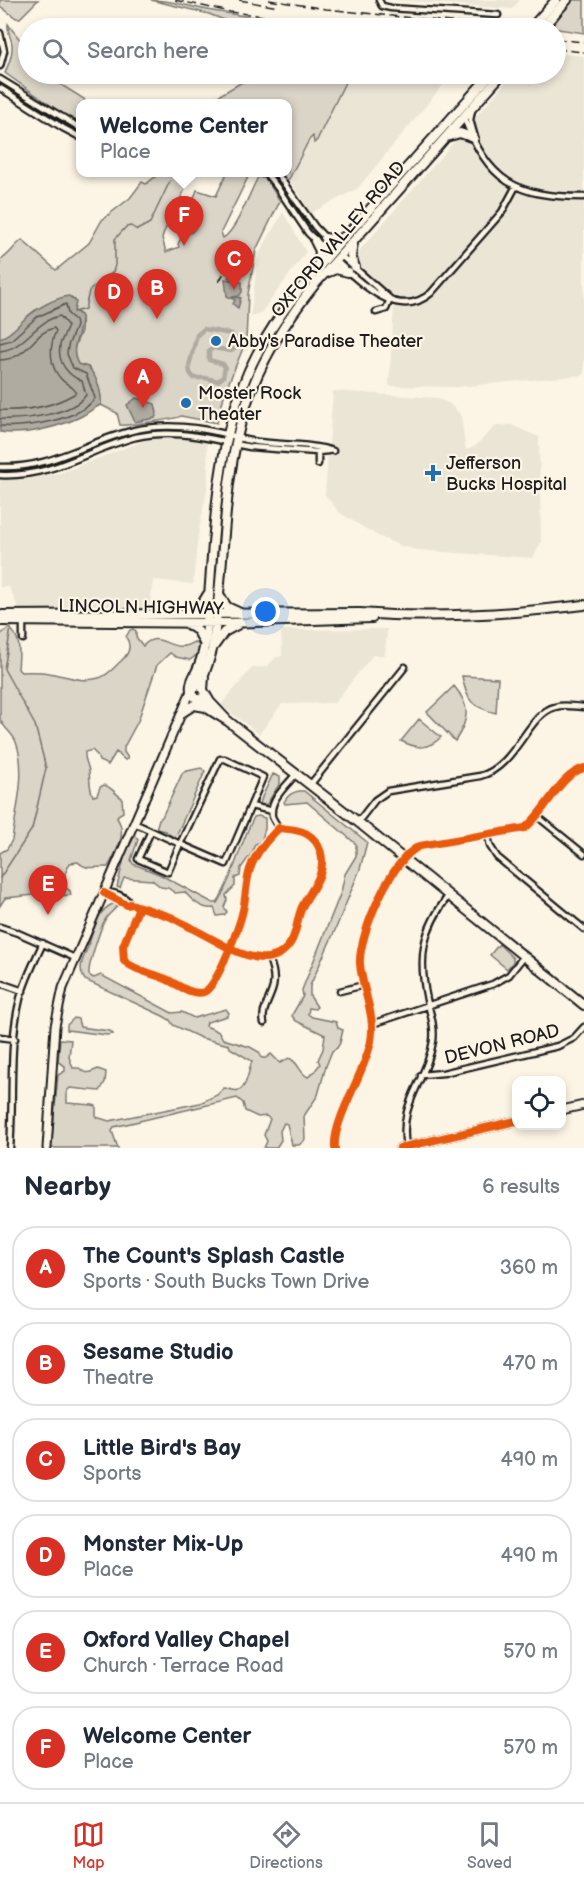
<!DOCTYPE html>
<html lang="en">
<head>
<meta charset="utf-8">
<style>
  body { margin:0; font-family:"Balsamiq Sans",sans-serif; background:#f2f2f3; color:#1f2937 }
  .controls { position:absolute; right:18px; bottom:18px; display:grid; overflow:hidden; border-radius:12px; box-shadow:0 3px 9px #0003 }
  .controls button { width:54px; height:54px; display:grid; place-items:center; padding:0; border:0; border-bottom:2px solid #e0e1e3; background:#fff; color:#1f2937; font:30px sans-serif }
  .you { position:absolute; left:266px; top:612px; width:21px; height:21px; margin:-15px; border:4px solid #fff; border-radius:50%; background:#1a73e8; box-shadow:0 0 0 9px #1a73e833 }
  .badge { display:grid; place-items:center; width:39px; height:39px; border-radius:50%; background:#d93025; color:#fff; font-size:20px; font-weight:700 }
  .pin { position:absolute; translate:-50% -50px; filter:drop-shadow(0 2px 3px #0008) }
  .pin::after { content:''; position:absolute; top:32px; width:21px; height:18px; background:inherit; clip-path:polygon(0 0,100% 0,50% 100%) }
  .popup { position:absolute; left:76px; top:99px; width:216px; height:78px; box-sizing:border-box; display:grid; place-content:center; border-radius:12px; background:#fff; filter:drop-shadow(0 2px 4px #0005); font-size:20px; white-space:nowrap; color:#747a83 }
  .popup b { font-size:22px; color:#1f2937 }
  .popup::after { content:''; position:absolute; left:50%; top:100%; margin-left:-12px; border:12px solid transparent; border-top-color:#fff }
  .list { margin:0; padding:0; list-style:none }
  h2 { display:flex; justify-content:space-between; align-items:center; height:78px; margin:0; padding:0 24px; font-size:26px }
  h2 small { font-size:20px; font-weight:400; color:#747a83 }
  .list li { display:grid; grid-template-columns:39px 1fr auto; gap:18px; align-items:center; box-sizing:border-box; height:84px; margin:0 12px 12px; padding:0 12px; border:2px solid #e0e1e3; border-radius:24px }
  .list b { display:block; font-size:22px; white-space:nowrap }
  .list p { margin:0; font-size:20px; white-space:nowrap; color:#747a83 }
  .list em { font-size:20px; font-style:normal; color:#747a83 }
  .icon { flex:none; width:33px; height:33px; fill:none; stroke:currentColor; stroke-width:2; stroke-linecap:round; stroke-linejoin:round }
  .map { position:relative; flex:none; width:584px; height:1148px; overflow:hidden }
  .search { position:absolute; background:#fff; box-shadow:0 3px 9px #0003; left:18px; right:18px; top:18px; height:66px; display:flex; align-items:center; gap:15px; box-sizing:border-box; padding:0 21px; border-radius:33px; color:#747a83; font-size:22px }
  .sheet { height:654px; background:#fff }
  nav { display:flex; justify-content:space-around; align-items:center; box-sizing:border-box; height:84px; border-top:2px solid #e0e1e3; background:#fff; font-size:16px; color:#747a83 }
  nav a { display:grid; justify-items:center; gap:3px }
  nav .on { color:#d93025 }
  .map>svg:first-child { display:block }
  .built { fill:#ebe5d6 }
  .green { fill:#dbd5c8; stroke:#7c7872; stroke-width:1.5 }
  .water { fill:#b0aba1; stroke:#75726c; stroke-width:1.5 }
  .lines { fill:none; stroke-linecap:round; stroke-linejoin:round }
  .shore { stroke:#575551; stroke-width:1.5 }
  .stream { stroke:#75726c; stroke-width:1.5 }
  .canal { stroke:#b0aba1; stroke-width:4.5 }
  .minor-casing { stroke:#1c1c1c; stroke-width:9 }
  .secondary-casing { stroke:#1c1c1c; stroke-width:11 }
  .primary-casing { stroke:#1c1c1c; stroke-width:12 }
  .minor { stroke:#fcf5e5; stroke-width:4.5 }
  .secondary { stroke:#fcf5e5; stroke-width:7 }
  .primary { stroke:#fcf5e5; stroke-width:8 }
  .rail { stroke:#1c1c1c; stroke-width:1.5; stroke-dasharray:9 4.5; stroke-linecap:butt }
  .cycleway-casing { stroke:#fcf5e5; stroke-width:11 }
  .cycleway { stroke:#e8590c; stroke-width:8 }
  .poi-dot { fill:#1f6fb2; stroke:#fcf5e5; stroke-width:2 }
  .labels { text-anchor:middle; stroke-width:4.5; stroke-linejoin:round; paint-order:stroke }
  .street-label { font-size:18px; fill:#1c1c1c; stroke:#fcf5e5 }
  .poi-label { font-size:18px; fill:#1c1c1c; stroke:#fcf5e5; text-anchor:start }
</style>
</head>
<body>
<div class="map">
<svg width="584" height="1148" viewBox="0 0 584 1148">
  <rect width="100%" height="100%" fill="#fcf5e5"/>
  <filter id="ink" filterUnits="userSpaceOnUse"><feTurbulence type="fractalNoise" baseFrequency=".0167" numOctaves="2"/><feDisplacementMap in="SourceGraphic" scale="12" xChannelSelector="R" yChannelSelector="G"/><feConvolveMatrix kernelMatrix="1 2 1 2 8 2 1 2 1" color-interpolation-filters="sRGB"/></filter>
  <g filter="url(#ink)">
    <path class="built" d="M393 0H520L512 9Z
      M556 53 584 56V375L457 387 389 386 394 307 353 258 513 74H556Z
      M310 74H452L357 189 311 213 285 173 288 172V104H283Z
      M283 212 306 252 261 313 250 316 259 254Z
      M333 391 436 398 450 404 461 415 465 446 467 450 475 446 496 426 511 425 539 437 541 542 533 558 417 550 401 546 376 535 340 513 325 495Z
      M163 437H189L207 442 208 484 198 535 193 584 153 580 149 610 19 609 9 587H0V478H27L60 473 146 440Z
      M387 629 385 655H373L334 703 282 704 259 734 221 705 252 668 267 667 276 657 282 656 281 630Z"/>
    <path class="green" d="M0 0H38L20 18H16L0 6Z
      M151 0C174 0 196 9 219 12 261 19 304 24 347 28H262L229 22 209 14Z
      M572 0H584V33L551 28Z
      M8 24C13 32 27 46 28 53 30 59 28 67 28 74H44L84 99 86 103 80 104V123L60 112 5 73C9 63 13 54 12 44 11 37 7 32 8 24Z
      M256 74H349L317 140 314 143 313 136 309 140 289 179 286 180 281 173 288 172V104L216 103 218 96Z
      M160 173H193L164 232 162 238 166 252 179 247 178 244 182 236C197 231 194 229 200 215L194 198 197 190 216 196 227 173H239L248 177 221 232 223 238C236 231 250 192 258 177L266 179 280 201 256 250 248 294 246 341 225 392 217 423 181 416C177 419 126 426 120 425L117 413 101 405C102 391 96 378 88 367H82C66 357 77 343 81 331 82 325 81 321 81 315L74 311 75 300C65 296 61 299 52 303 46 306 40 308 34 311 22 319 15 334 0 338V260C9 256 14 246 22 240L56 270 89 243 102 220 130 198 142 182 146 184Z
      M9 628C22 637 19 654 18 669L21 672C31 672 39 671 49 673 66 676 82 683 99 678 109 675 114 667 121 661 129 654 132 646 126 637L130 630 133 629 136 631V637L143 646C160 627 171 657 194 642L201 646 199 653 190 660 176 657 170 653 157 665 138 721 124 747V752L128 758 125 760 116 752 108 765 99 761 97 755 92 750 85 752C84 760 88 764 89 771 90 780 89 787 93 796L97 795 100 787 104 785C112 787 115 794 122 798L123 812 118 815 117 818C128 834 116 852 108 867 96 866 87 871 78 862L70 863 65 874 64 886 70 891 71 895 39 897 34 895 5 898 0 906V853L7 849 12 840C16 809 27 772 16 742 12 732 4 729 0 719V635Z
      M462 676 498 678 496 713C471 707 467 701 462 676Z
      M454 686C471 706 469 720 455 741L427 712Z
      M419 719 441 737C428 750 417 749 401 741Z
      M201 768 205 771 203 776 176 836 173 837 165 831 156 829 159 819 162 817 183 772Z
      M273 774 280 777V783L267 804 262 805 260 804 262 797Z
      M299 791H304L367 842 360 869 336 928 310 986V996L317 1007 315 1009 309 1008 308 1014 312 1017 336 1022 338 1028 343 1030 340 1043 337 1048 332 1051 326 1066 318 1095 304 1116 305 1140 299 1145H292L287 1124 284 1123 280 1131 281 1140 276 1148H264L267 1141 264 1135 270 1119 266 1116 258 1117 245 1111 243 1103 237 1098 114 1127 112 1131 118 1148H51L58 1075 65 1071V1066L58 1062 60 1039 71 1040 69 1057 73 1068H79C87 1075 88 1073 98 1069L106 1072 105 1082 100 1091 70 1088 67 1091V1103L93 1105 96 1106V1117L109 1121 200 1103 217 1095 224 1088C228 1088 235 1092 239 1090 247 1087 249 1069 252 1061L230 1048 229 1045 201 1038 173 1025 170 1020 163 1016 85 980C77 969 83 958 88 947 94 930 96 910 115 903L117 906C114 911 108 914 105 920 101 926 89 964 89 971 88 976 90 976 94 978L101 975 172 1013 182 1012 194 1018 226 1009 229 1013 227 1016 207 1022 206 1026 219 1032 223 1039 250 1047 259 1052 262 1058H266L271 1054 280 1063 289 1058C300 1063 298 1072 308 1077L314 1072 320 1064 318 1060 323 1049 325 1035 296 1021 292 1016 293 1013 303 996 302 990 341 892 345 874 356 856V844L307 802 285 804 284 802C287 796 293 792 299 791Z
      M258 816 265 818V829L261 842 255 844 252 853 241 868 240 876 235 878V886L226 895 227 900 224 907 227 912 224 915 217 916 214 908C203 910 192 901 185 892L175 893 168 888 161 887 152 880 124 878 120 888 117 887 125 854 135 836 138 840 131 860 133 864 159 874 213 903H217C234 877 239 845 254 817Z
      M499 944 513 958V962L507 969 490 955Z
      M74 1018 78 1019 80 1027 110 1031 113 1034 107 1035 67 1030V1025Z"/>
    <path class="water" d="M231 273 241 276 237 281 242 282V292L239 296 231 297 241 298 238 308 233 304 235 300 227 296 225 279 235 281 228 277Z
      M69 296 76 302 74 311 81 315C83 335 68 345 78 364L88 367C97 377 102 392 101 405 93 408 88 413 80 417 59 427 24 436 0 432V338C12 334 17 325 26 318 37 308 55 298 69 296Z
      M136 398 155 404 157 413 155 418 135 422 127 405Z"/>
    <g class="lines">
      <path class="shore" d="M0 343 11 340 37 317 66 304 68 314 75 320 76 326 68 346 67 354 73 368 86 374 95 398C81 420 25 428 0 426
        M0 351C25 349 34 321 60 316L68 326C66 332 62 338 60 345 57 362 67 375 82 381L86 395C72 415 23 420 0 419
        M0 360C29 359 33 332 54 328L56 331C49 346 49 366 61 379 66 385 72 385 76 392L74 394C52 407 25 411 0 410"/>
      <path class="stream" d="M74 312 85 309 89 291 113 272 115 265V239L126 227 131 226 137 230 150 223 170 181
        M0 878 32 829 46 768 35 725 4 669 11 628"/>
      <path class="canal" d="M204 329 232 334 237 341 235 348 231 351 213 348 209 351V360L223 364 225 367 223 377 218 381 205 378H194L190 373 189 366 197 335Z"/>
      <defs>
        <path id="minor" d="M379 0 382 6 391 8 498 15
          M0 33 4 51 0 66
          M0 79 80 128
          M0 88 63 128 80 137
          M472 110 470 120 474 134
          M463 116C489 182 515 197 584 197
          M265 172 277 187 308 233 330 254
          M276 172 315 227 335 248
          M340 255 390 299
          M336 261C361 282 397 322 431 293L502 212 516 186
          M376 312 386 309 390 299
          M235 444 250 447 317 452 328 451
          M318 464V452
          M0 467C52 469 87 441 135 430 167 423 198 427 230 435 237 437 244 440 252 441 279 446 306 442 333 451
          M0 475C53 478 88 449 136 437 167 430 196 435 227 442
          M23 639V621
          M220 759H225L263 777 226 864 180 844Z
          M310 785 405 667
          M251 806 272 811
          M537 816 584 854
          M358 822 375 800 388 791 480 776C516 767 528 713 555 707 564 704 575 707 584 707
          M134 823 180 844 168 872 138 859 151 831
          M279 828C277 825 273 820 272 816 269 800 287 785 296 774
          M488 835 490 846 497 857 584 929
          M104 893 127 905 131 904 171 917 229 948C249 958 276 967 291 942 297 932 297 918 302 907 307 896 316 886 320 874 325 860 321 842 307 834 299 829 288 829 279 828 267 840 256 852 250 869 246 882 246 896 243 910 240 924 217 987 204 992 192 996 177 984 166 979 152 973 136 971 124 961L123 946 139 907
          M104 893C113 891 125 896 131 904
          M0 927 18 933 75 958
          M0 983 23 991
          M340 991 364 985
          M264 1023C261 1010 270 1000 273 987 275 977 273 968 269 959
          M372 1024 493 984 509 975 524 956
          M0 1037 15 1039
          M421 1075 443 1073 558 1046 574 1038 584 1027
          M406 1146C398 1102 427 1081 433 1041 435 1026 430 1013 427 1000 418 957 422 930 449 895
          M10 1148C14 1099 8 1047 20 999 25 980 34 962 43 943
          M335 1148C332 1121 366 1071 371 1041 376 1015 362 990 360 964 358 936 392 857 420 846L525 828C546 812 559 775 584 768"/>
        <path id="secondary" d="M562 1110 584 1105
          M47 1148 55 1026 63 988 191 691
          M400 1148 516 1121"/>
        <path id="primary" d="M531 28 556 0
          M542 28 567 0
          M446 137 460 133 474 138
          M325 238 337 240 343 237
          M315 241 320 251 318 265
          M353 243 351 256 355 267
          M326 273 336 269 348 272
          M219 594 227 607 240 613
          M187 613 200 607 208 594
          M0 615 360 613C434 619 510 614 584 605
          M0 621 228 623 372 618
          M187 624 198 631 204 643
          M214 646 224 632 237 625
          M204 677 203 690 210 702
          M191 691C203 682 208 665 212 650 226 570 220 484 246 405 261 359 286 320 316 283L502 74
          M202 698 211 703 228 721 251 739 358 822 584 1005
          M183 712 194 705 206 707
          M228 721C218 715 194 702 191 690 189 682 197 672 199 665 206 647 207 629 208 611 213 546 216 467 236 405 259 328 312 274 364 216 406 168 449 121 491 74"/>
      </defs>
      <use href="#minor" class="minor-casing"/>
      <use href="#secondary" class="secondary-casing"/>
      <use href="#primary" class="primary-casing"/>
      <use href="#minor" class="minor"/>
      <use href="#secondary" class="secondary"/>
      <use href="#primary" class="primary"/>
      <path class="rail" d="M175 0 230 12 367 28
        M239 0 278 7
        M269 0 326 9 506 28
        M556 39 584 42
        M556 49 584 52
        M219 282 230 261"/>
      <defs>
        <path id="cycleway" d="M104 893 127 905 131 904 171 917 229 948C249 958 276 967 291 942 297 932 297 918 302 907 307 896 316 886 320 874 325 860 321 842 307 834 299 829 288 829 279 828 267 840 256 852 250 869 246 882 246 896 243 910 240 924 217 987 204 992 192 996 177 984 166 979 152 973 136 971 124 961L123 946 139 907
          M335 1148C332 1121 366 1071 371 1041 376 1015 362 990 360 964 358 936 392 857 420 846L525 828C546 812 559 775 584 768
          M400 1148 516 1121"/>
      </defs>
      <use href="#cycleway" class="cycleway-casing"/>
      <use href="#cycleway" class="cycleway"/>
    </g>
  </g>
  <g class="poi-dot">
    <circle cx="216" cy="341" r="6"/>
    <circle cx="186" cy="403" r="6"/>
    <path d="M430 464h6v6h6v6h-6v6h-6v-6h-6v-6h6z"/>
  </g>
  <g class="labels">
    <g class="street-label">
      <text transform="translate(338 239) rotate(-50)" y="6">OXFORD VALLEY ROAD</text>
      <text transform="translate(141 607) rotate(1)" y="6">LINCOLN HIGHWAY</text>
      <text transform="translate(502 1044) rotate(-14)" y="6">DEVON ROAD</text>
    </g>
    <g class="poi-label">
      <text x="228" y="347">Abby's Paradise Theater</text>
      <text x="198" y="399">Moster Rock<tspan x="198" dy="21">Theater</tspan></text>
      <text x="446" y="469">Jefferson<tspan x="446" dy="21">Bucks Hospital</tspan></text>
    </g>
  </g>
</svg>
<div class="controls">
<button><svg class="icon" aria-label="locate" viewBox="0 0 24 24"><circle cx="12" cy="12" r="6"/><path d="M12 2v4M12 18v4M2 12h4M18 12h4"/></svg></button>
</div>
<div class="you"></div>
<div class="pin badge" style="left:143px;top:408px">A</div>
<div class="pin badge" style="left:157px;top:319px">B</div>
<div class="pin badge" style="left:234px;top:290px">C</div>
<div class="pin badge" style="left:114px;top:323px">D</div>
<div class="pin badge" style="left:48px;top:915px">E</div>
<div class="pin badge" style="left:184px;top:246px">F</div>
<div class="popup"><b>Welcome Center</b>Place</div>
<div class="search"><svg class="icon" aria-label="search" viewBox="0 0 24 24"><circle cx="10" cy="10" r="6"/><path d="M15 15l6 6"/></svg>Search here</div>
</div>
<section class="sheet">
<h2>Nearby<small>6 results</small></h2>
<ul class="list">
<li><span class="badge">A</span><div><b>The Count's Splash Castle</b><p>Sports · South Bucks Town Drive</p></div><em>360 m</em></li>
<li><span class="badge">B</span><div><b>Sesame Studio</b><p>Theatre</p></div><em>470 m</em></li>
<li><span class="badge">C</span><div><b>Little Bird's Bay</b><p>Sports</p></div><em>490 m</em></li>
<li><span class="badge">D</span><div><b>Monster Mix-Up</b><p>Place</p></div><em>490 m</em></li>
<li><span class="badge">E</span><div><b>Oxford Valley Chapel</b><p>Church · Terrace Road</p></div><em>570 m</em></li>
<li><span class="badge">F</span><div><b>Welcome Center</b><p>Place</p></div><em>570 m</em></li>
</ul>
</section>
<nav>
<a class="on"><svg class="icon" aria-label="map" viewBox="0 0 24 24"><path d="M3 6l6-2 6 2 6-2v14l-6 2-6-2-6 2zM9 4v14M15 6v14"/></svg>Map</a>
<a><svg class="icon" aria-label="directions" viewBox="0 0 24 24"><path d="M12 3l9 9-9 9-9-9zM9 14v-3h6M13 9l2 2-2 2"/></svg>Directions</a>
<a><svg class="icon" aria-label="saved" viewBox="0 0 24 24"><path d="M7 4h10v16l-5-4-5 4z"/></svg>Saved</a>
</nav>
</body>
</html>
